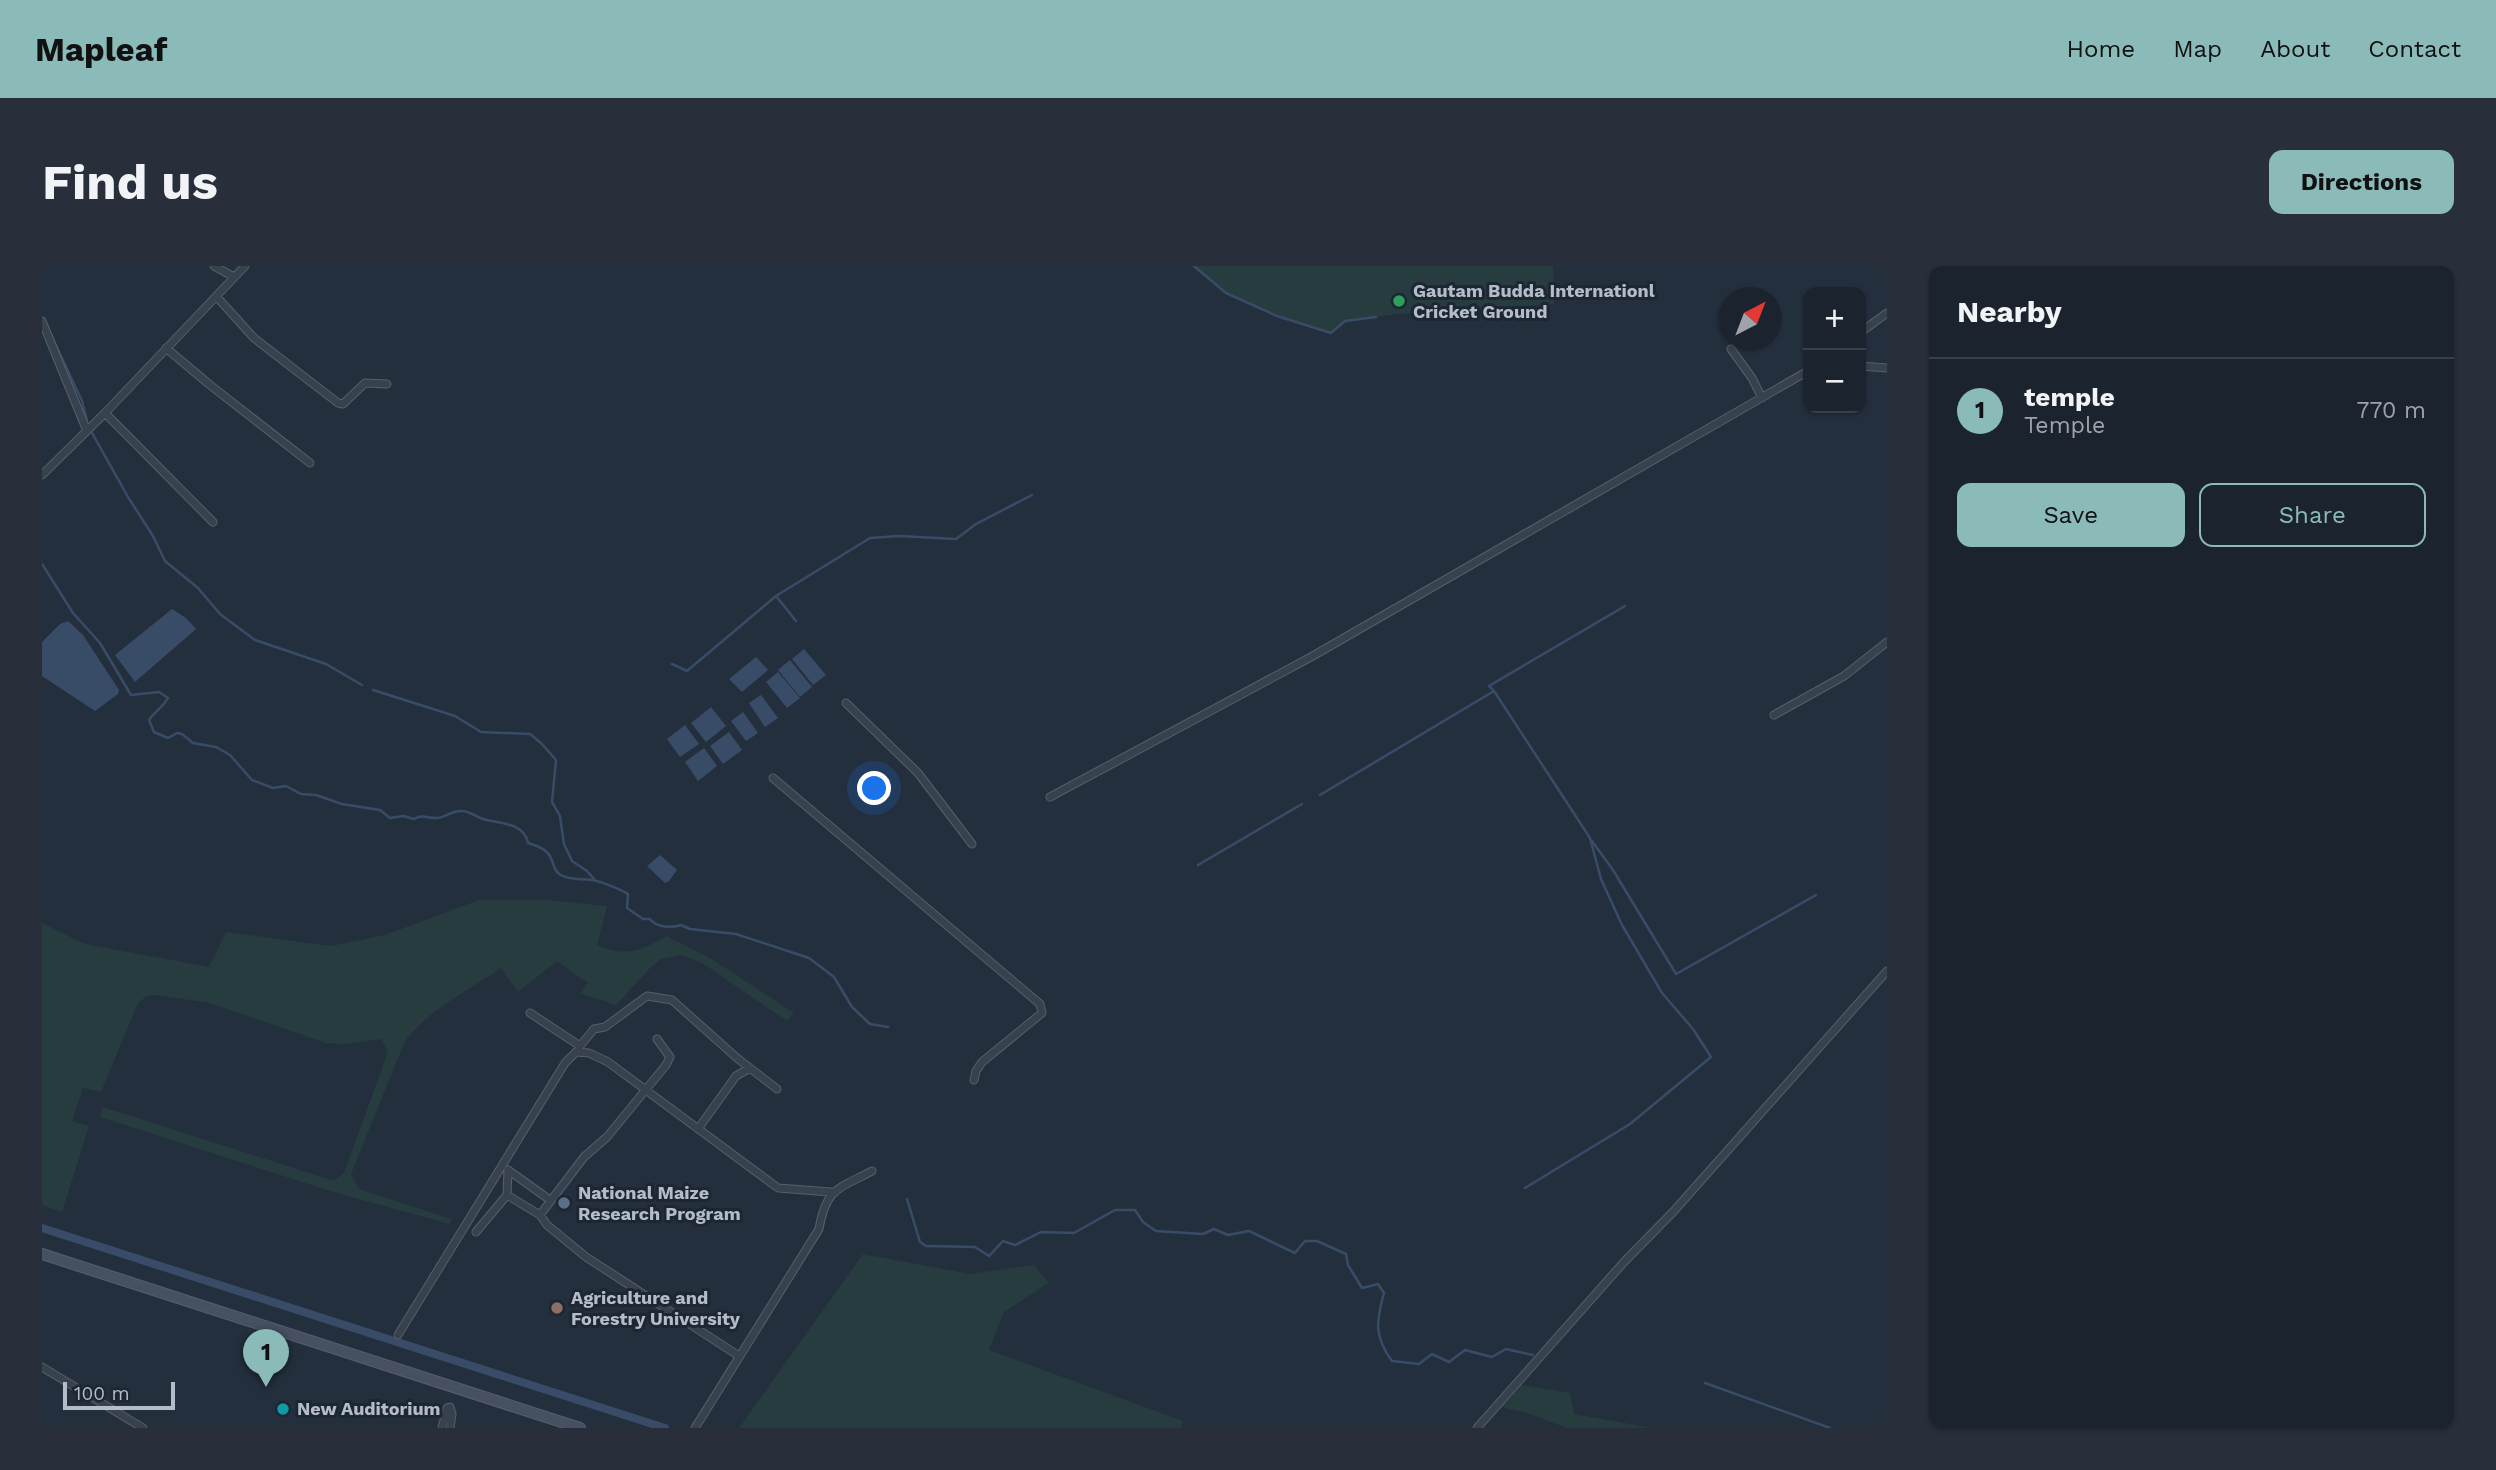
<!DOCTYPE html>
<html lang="en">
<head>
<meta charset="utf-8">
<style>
  body { margin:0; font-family:"Work Sans",sans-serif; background:#282f3a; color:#f1f3f6 }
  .controls { position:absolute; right:21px; top:21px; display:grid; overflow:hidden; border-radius:14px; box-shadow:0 2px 5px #0004 }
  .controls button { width:63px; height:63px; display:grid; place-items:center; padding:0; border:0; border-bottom:2px solid #39404a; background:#1b232e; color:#f1f3f6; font:35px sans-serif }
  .compass { position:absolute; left:1677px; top:21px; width:63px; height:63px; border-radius:50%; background:#1b232e; box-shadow:0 2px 5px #0004; rotate:42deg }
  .scale { position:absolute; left:21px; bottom:18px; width:112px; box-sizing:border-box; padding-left:7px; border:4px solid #b4bcc9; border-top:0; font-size:19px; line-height:24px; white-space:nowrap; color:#b4bcc9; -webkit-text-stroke:5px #1d2633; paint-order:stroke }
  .you { position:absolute; left:833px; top:523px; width:24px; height:24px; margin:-18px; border:5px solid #fff; border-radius:50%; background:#1a73e8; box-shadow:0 0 0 10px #1a73e833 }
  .badge { display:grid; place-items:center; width:46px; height:46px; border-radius:50%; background:#8bbbb9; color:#111; font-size:23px; font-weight:700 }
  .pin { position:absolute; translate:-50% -58px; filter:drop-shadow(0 2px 4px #0008) }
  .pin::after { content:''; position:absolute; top:37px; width:24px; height:21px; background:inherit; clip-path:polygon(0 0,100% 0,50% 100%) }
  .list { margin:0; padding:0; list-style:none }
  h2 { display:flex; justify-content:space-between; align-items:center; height:91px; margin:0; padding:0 28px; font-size:30px }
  h2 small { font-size:23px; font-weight:400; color:#a0a4aa }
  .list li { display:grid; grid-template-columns:46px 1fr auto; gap:21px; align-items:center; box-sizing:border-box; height:105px; padding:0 28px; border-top:2px solid #39404a }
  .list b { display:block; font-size:26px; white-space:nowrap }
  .list p { margin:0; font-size:23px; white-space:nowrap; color:#a0a4aa }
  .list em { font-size:23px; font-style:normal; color:#a0a4aa }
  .actions { display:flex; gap:14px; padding:21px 28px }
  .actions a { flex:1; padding:16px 0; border:2px solid #8bbbb9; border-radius:14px; text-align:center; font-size:24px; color:#8bbbb9 }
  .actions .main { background:#8bbbb9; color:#111 }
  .map { position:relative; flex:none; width:1845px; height:1162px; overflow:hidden; border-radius:14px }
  header { display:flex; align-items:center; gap:42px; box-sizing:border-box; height:98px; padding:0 35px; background:#8bbbb9; color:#111 }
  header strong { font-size:33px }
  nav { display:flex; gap:38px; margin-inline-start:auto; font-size:24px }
  .intro { display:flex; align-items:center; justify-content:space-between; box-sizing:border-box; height:168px; padding:0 42px }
  h1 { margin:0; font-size:49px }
  .button { padding:18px 32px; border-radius:14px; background:#8bbbb9; color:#111; font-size:24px; font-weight:700 }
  main { display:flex; gap:42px; padding:0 42px }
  aside { flex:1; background:#1b232e; border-radius:14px; box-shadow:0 2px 5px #0004 }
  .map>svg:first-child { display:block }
  .green { fill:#263c3f }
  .water { fill:#394c67 }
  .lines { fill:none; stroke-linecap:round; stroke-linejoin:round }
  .stream { stroke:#394c67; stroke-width:2.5 }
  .canal { stroke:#394c67; stroke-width:8 }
  .minor-casing { stroke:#565f6c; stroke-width:9 }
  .secondary-casing { stroke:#565f6c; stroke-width:12 }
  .minor { stroke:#38414e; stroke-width:7 }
  .secondary { stroke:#465061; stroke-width:10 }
  .leisure-dot { fill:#2e9e5b; stroke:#1d2633; stroke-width:2.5 }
  .service-dot { fill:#5c6f8a; stroke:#1d2633; stroke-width:2.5 }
  .education-dot { fill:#8d6e63; stroke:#1d2633; stroke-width:2.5 }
  .culture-dot { fill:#0f9aa8; stroke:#1d2633; stroke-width:2.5 }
  .labels { text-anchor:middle; stroke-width:6; stroke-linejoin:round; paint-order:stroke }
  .poi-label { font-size:18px; font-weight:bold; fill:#b4bcc9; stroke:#1d2633; text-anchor:start }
</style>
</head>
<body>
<header>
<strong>Mapleaf</strong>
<nav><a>Home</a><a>Map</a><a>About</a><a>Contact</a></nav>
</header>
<div class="intro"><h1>Find us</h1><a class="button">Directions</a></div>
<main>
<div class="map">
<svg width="1845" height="1162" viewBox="0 0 1845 1162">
  <rect width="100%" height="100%" fill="#242f3e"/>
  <path class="green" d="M1152 0H1511L1512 38 1356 48 1303 55 1289 67 1259 59 1184 27Z
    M437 634H505L565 640 555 679C584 692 599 684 625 670L668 692 752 747 745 755 660 697 640 689 619 693 609 701 574 739 538 727 546 717 515 695 476 726 459 702C425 726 388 742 363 775L309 908 317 923 410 953 407 958 288 925 58 851 61 841 292 915 302 907 346 786 339 773 303 778 284 777 168 737 113 729 105 730 96 737 59 826 41 822 30 855 47 860 20 946 0 939V657L43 678 167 701 184 666 289 680 343 669Z
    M821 988 928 1008 992 999 1007 1017 962 1046 947 1084 1141 1155 1139 1162H697Z
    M1479 1119 1528 1127 1532 1148 1610 1162H1525L1485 1147 1460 1141Z"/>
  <path class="water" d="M130 343 144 352 154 363 93 416 73 389Z
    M26 355 41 369 77 424 76 428 53 445 0 410V376L18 358Z
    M762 383 784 409 771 419 750 393Z
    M714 391 726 404 700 426 687 413Z
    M748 394 770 421 758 431 736 404Z
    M736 406 758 432 745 442 724 416Z
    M719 429 736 452 723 461 707 437Z
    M669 441 684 460 664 476 649 457Z
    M701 446 716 467 704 475 689 455Z
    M643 459 657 478 638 491 625 473Z
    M687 466 700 484 681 498 668 480Z
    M662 482 675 500 656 515 643 496Z
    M618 589 635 604 627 615 623 617 605 600Z"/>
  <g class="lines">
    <path class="stream" d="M1152 0 1184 27 1235 50 1289 67 1303 55 1334 51
      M4 58 40 135 45 155
      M49 165 86 231 111 270 123 295 156 322 178 348 213 374 284 398 320 419
      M0 298 31 347 58 377 89 429 117 426 126 432C121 441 113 445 107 454L112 466 126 472 135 467 140 468 151 477 174 481 188 489 210 514 231 522 244 520 259 528 274 529 300 538 338 544 348 552 361 550 372 553C380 548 385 552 394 552 403 552 410 544 420 545 428 545 434 551 441 553 458 558 482 556 486 577 519 586 505 601 519 609 528 615 541 612 551 614 560 616 578 623 586 628L585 642 601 653H608C615 662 630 662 639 659L648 663 694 668 767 692 792 711 810 741 828 758 846 761
      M734 330 754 355
      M630 398 645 405 734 330 828 272 857 270 914 273 934 258 990 229
      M331 424 413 450 439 466 488 468 499 477 514 494 510 536 518 550 522 578 530 595 545 605 553 614
      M1452 425 1447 420 1583 340
      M1278 529 1452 425 1548 572 1559 613 1580 659 1620 727 1651 763 1669 791 1588 858 1483 922
      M1550 575 1571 604 1634 708 1774 629
      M1156 599 1260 538
      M865 933 878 976 884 980 933 981 947 990 961 975 973 979 999 966 1032 967 1073 944H1093L1101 956 1114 965 1161 968 1172 963 1186 969 1207 965 1253 987 1263 975H1275L1304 988 1306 999 1320 1022 1336 1018 1342 1027C1334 1055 1332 1071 1350 1095L1377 1098 1390 1088 1407 1096 1423 1084 1450 1091 1464 1083 1491 1089
      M1663 1117 1788 1162"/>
    <path class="canal" d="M0 962 623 1162"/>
    <defs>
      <path id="minor" d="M172 0 192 11
        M174 30 212 72 296 137 301 138 323 117 345 118
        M0 55 45 165
        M1819 66 1845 47
        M124 82 168 119 268 197
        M1689 83 1710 112 1720 132
        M1819 100 1845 102
        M63 147 171 256
        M0 209 63 147 203 0
        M804 437 876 507 930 578
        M1732 449 1802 410 1845 376
        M731 512 998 738 1000 747 940 796 934 805 932 814
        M1008 531 1269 391 1766 105
        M488 747 538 780 537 782
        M615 773 628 791 624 799 565 871 542 891 498 949 505 959 544 991 697 1090
        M538 780 552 763 563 761 605 730 630 734 695 792 735 823
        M656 863 694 810 708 802
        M466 904 508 934
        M465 929 498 949
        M434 966 465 929 466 905
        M356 1069 523 797 534 786 547 787 566 796 736 922 789 926
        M0 1101 101 1162
        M408 1141 410 1148 408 1162
        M400 1162 405 1142
        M653 1162 777 963C784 922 796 923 830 905
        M1435 1162 1582 996 1631 946 1845 705"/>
      <path id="secondary" d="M0 988 538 1162"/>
    </defs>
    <use href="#minor" class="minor-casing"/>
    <use href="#secondary" class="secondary-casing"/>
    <use href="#minor" class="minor"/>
    <use href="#secondary" class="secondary"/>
  </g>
  <circle class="leisure-dot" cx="1357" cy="35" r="7"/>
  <circle class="service-dot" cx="522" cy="937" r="7"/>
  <circle class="education-dot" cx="515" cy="1042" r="7"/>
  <circle class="culture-dot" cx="241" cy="1143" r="7"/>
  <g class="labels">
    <g class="poi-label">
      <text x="1371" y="31">Gautam Budda Internationl<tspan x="1371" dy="21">Cricket Ground</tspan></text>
      <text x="536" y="933">National Maize<tspan x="536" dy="21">Research Program</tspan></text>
      <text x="529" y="1038">Agriculture and<tspan x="529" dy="21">Forestry University</tspan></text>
      <text x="255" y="1149">New Auditorium</text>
    </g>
  </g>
</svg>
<div class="controls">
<button>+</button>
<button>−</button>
</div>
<svg class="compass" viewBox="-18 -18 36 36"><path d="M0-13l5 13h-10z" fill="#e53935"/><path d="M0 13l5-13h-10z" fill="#a0a4aa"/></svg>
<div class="scale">100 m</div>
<div class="you"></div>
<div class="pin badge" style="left:224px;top:1121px">1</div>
</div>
<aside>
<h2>Nearby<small></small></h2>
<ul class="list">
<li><span class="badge">1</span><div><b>temple</b><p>Temple</p></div><em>770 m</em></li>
</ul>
<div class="actions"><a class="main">Save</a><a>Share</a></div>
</aside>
</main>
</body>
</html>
